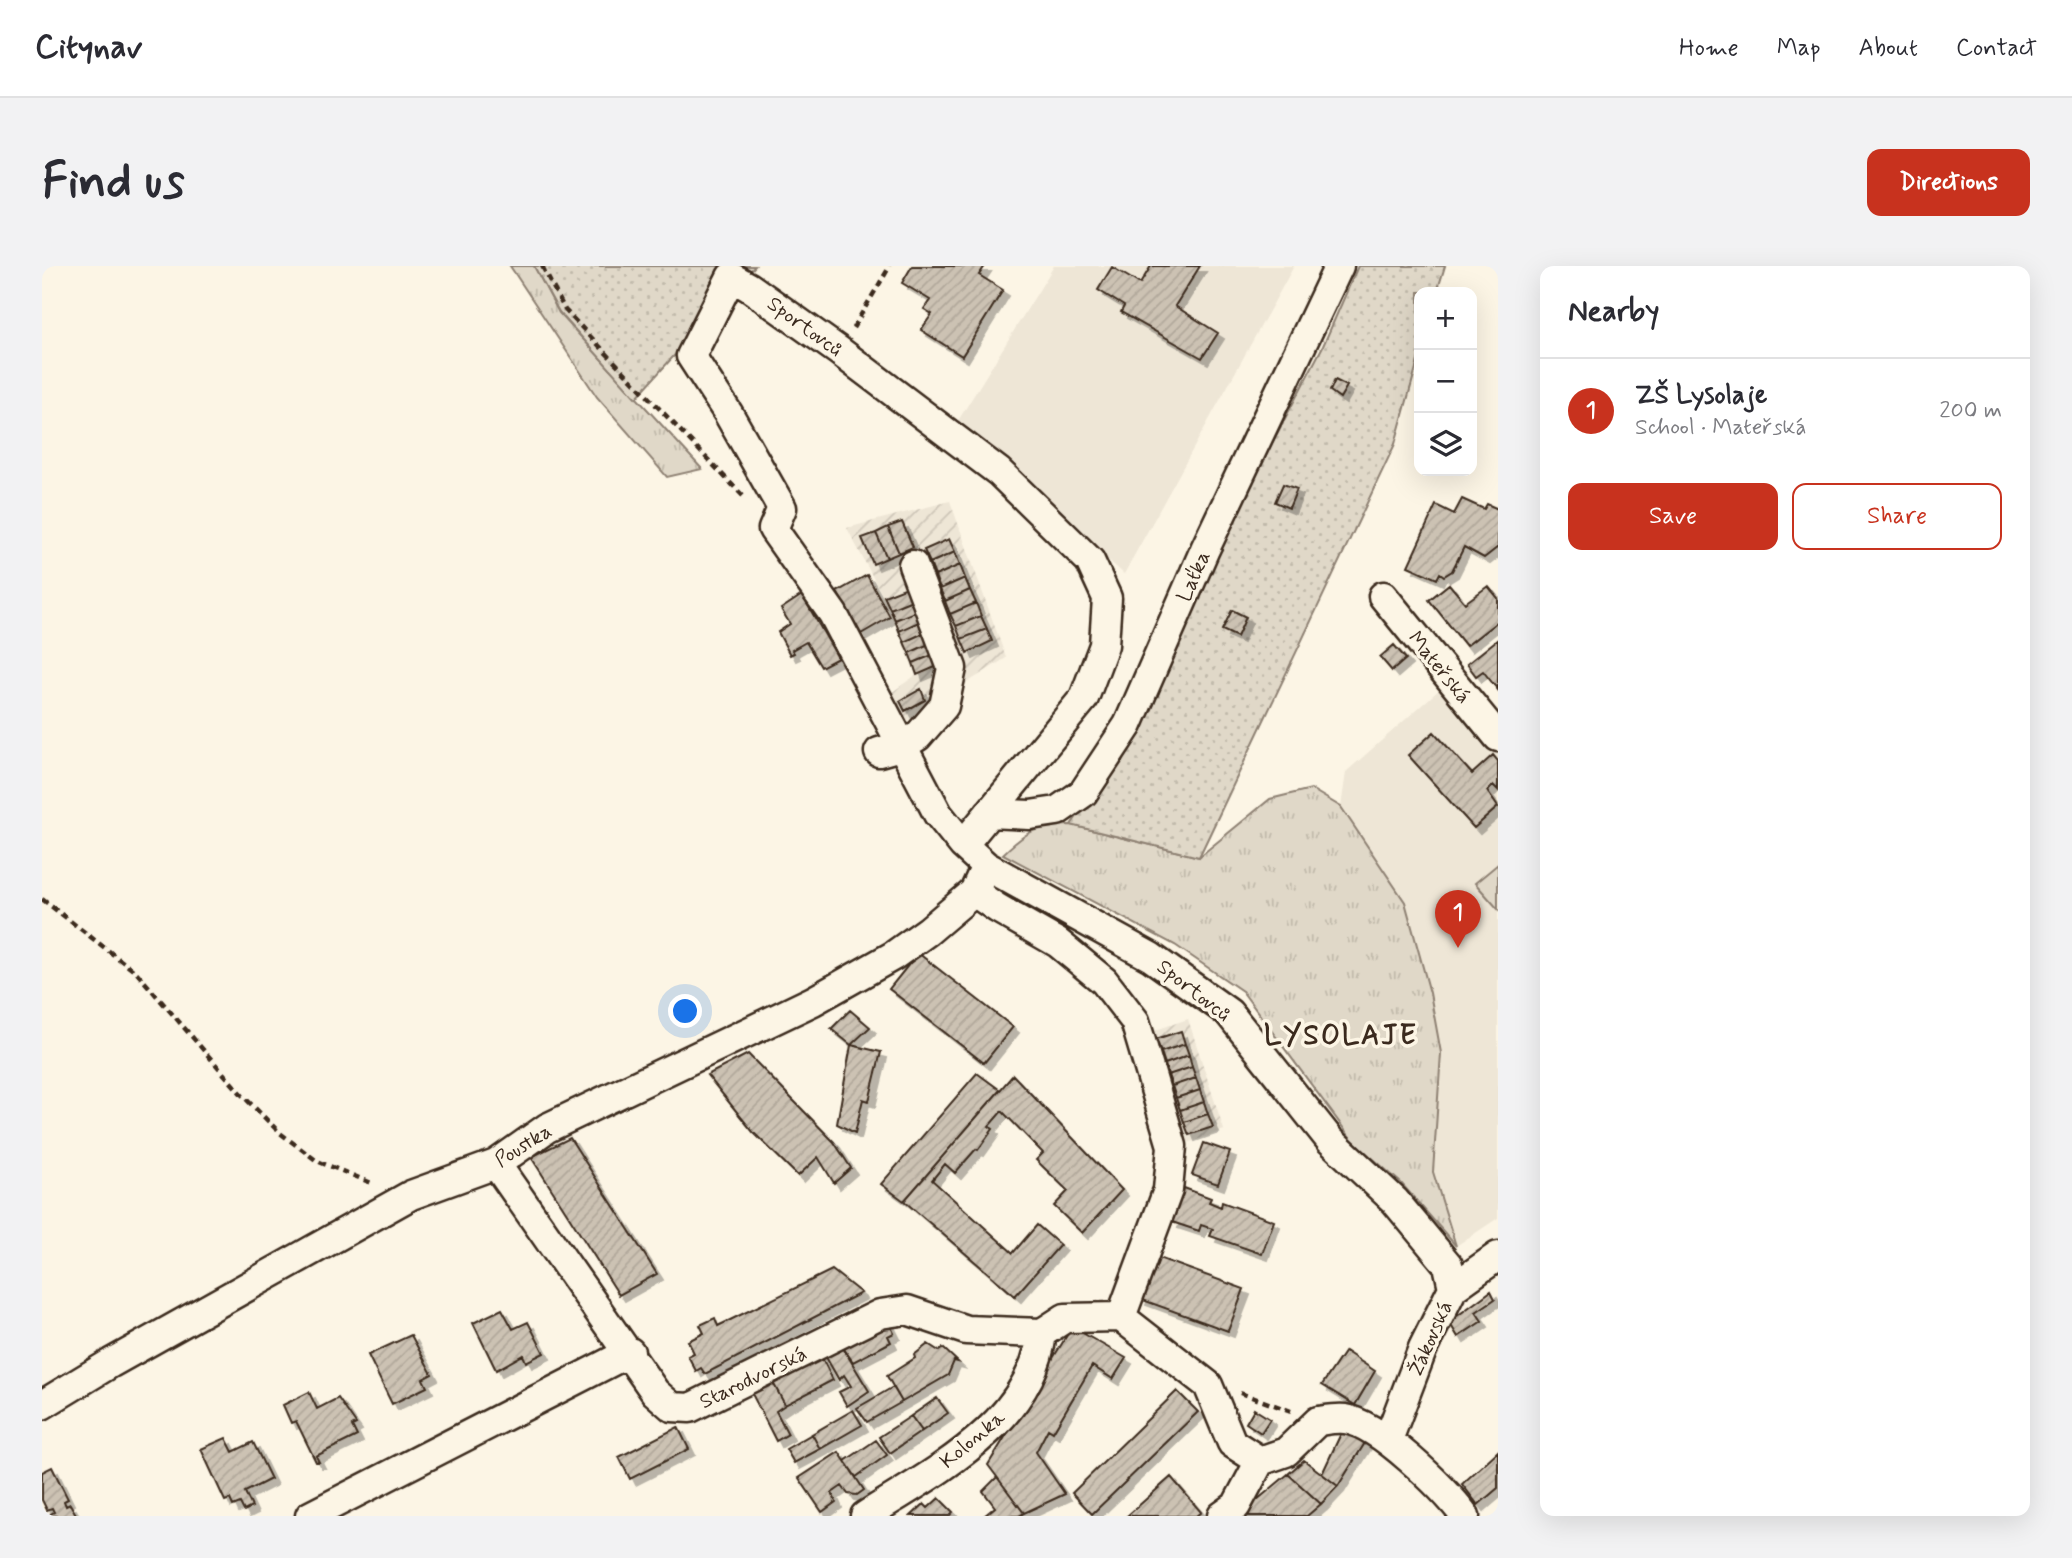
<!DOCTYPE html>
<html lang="en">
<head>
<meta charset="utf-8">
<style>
  body { margin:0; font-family:Mynerve,sans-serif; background:#f2f2f3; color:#2b2b33 }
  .controls { position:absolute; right:21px; top:21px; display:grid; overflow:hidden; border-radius:14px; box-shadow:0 7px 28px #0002 }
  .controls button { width:63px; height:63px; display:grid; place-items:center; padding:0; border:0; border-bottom:2px solid #e1e1e2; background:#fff; color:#2b2b33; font:35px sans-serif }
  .you { position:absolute; left:644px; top:746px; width:24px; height:24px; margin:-18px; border:5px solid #fff; border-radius:50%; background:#1a73e8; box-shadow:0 0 0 10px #1a73e833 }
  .badge { display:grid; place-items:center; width:46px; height:46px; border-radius:50%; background:#c8321e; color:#fff; font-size:23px; font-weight:700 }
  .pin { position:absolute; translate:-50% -58px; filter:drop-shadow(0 2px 4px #0008) }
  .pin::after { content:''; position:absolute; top:37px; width:24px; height:21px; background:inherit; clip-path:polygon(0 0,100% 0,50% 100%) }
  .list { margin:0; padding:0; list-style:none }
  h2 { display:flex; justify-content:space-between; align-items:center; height:91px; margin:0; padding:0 28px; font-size:30px }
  h2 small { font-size:23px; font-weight:400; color:#7c7c81 }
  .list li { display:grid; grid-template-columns:46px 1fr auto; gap:21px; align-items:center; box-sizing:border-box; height:105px; padding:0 28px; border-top:2px solid #e1e1e2 }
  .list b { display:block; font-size:26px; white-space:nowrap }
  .list p { margin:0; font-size:23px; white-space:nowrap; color:#7c7c81 }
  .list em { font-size:23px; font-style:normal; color:#7c7c81 }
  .actions { display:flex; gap:14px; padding:21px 28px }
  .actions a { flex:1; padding:16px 0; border:2px solid #c8321e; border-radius:14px; text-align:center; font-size:24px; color:#c8321e }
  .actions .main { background:#c8321e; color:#fff }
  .icon { flex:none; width:38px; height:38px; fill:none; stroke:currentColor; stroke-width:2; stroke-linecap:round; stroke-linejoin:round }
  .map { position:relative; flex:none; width:1456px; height:1250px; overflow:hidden; border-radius:14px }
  header { display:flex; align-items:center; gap:42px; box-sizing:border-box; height:98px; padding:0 35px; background:#fff; border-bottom:2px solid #e1e1e2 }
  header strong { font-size:33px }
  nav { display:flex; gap:38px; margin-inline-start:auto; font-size:24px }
  .intro { display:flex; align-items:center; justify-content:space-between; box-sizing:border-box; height:168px; padding:0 42px }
  h1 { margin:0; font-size:49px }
  .button { padding:18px 32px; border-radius:14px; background:#c8321e; color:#fff; font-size:24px; font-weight:700 }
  main { display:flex; gap:42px; padding:0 42px }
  aside { flex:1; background:#fff; border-radius:14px; box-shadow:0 7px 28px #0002 }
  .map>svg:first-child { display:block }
  .built { fill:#eee6d6 }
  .industrial { fill:url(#industrial-furrows) }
  .grass { fill:url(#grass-tufts); stroke:#8e8173; stroke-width:2 }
  .park { fill:url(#park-dots); stroke:#8e8173; stroke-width:2 }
  .pitch { fill:#e0d8c8; stroke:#8e8173; stroke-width:2 }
  .building { fill:url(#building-hatch); stroke:#3b2a1e; stroke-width:2; filter:url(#shadow) }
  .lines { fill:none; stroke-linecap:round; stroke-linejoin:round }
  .minor-casing { stroke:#3b2a1e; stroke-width:33 }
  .path { stroke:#3b2a1e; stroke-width:4.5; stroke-dasharray:7 5; stroke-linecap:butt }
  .minor { stroke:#fcf5e5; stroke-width:28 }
  .labels { text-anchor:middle; stroke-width:7; stroke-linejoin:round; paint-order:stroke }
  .street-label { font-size:21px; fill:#3b2a1e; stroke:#fcf5e5 }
  .district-label { font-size:28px; font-weight:bold; letter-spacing:2px; fill:#3b2a1e; stroke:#fcf5e5 }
</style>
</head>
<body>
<header>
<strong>Citynav</strong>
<nav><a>Home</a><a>Map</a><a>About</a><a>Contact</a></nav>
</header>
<div class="intro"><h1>Find us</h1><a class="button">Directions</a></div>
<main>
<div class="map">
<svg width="1456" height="1250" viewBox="0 0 1456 1250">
  <defs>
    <pattern id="industrial-furrows" width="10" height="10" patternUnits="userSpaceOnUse" patternTransform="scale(1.75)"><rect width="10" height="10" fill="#eee6d6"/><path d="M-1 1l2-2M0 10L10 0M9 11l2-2" fill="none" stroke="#cdc5b7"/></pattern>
    <pattern id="grass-tufts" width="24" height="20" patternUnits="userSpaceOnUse" patternTransform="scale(1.75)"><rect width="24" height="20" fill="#e0d8c8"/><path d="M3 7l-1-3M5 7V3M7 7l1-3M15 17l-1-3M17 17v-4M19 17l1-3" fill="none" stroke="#c1baab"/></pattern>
    <pattern id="park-dots" width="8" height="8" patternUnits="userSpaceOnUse" patternTransform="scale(1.75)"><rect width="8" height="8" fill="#e0d8c8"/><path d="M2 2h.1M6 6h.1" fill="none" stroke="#c1baab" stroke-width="1.8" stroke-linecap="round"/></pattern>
    <pattern id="building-hatch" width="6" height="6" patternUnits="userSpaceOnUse" patternTransform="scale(1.75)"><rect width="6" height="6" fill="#ccc2b3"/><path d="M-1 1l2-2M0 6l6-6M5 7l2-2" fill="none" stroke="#b0a79a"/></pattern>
    <filter id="shadow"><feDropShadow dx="6" dy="6" stdDeviation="0" flood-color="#0004"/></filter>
  </defs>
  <rect width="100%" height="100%" fill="#fcf5e5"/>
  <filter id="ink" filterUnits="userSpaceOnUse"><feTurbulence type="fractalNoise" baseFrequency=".0143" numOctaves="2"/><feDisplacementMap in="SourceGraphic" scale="14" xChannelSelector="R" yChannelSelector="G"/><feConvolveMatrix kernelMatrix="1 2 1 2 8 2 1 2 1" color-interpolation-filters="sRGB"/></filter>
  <g filter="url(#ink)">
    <path class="built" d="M1012 0H1252L1082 308 914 158Z
      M1398 423 1456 484V952L1414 980 1391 906 1399 787 1363 636 1299 541 1304 506Z"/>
    <path class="industrial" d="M908 235 964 392 863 456 849 427 874 409 845 338 805 262Z
      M1146 753 1182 864 1143 878 1105 767Z"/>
    <path class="grass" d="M468 0H492L517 47 660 203 625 211 555 131Z
      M1269 523 1299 541 1363 636 1388 727 1399 787 1391 906 1414 980 1359 917 1311 875 1200 725 1133 679 961 588C985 565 995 559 1029 559L1157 591 1228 533Z"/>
    <path class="park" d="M492 0H713L594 132 517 46Z
      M1316 0H1403L1395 26H1377V91L1353 178 1157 591 1029 559 1110 443 1173 286 1281 80Z"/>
    <path class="pitch" d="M1456 598V643L1433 617Z"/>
    <path class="building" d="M870 0H943L937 9 961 24 920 90 879 64 890 48 882 43 888 34 860 17Z
      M1109 0H1158L1133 40 1176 67 1160 92 1079 46 1082 40 1056 24 1070 1 1098 18Z
      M1293 114 1305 120 1298 132 1288 125Z
      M1241 218 1255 223 1247 242 1233 236Z
      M1420 233 1442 243 1445 238 1456 243V281L1442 292 1422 281 1410 305 1402 310 1398 307 1395 313 1366 300 1394 239 1412 248Z
      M860 256 871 281 857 287 846 261Z
      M846 261 857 287 845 292 834 267Z
      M834 267 845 292 831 298 820 272Z
      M907 273 913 286 888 297 882 284Z
      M913 286 918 299 893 310 888 297Z
      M918 299 923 312 898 323 893 310Z
      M825 309 848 351 819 368 795 326Z
      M923 312 928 324 903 335 898 323Z
      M1407 318 1423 337 1446 320 1456 332V355L1424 380 1387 334Z
      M865 321 870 334 848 343 842 330Z
      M928 324 934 337 908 348 903 335Z
      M760 329 796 392 779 401 764 376 750 384 752 387 748 389 736 366 748 358 739 343Z
      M870 334 875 345 853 354 848 343Z
      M934 337 939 350 914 360 908 348Z
      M1190 344 1204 351 1195 371 1180 364Z
      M875 345 879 355 857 365 853 354Z
      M939 350 945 363 919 373 914 360Z
      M879 355 884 366 862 376 857 365Z
      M945 363 950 375 925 387 919 373Z
      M884 366 889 377 867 387 862 376Z
      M1456 373V424L1441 405 1434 410 1425 398Z
      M889 377 893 388 871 397 867 387Z
      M1352 379 1364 393 1350 405 1338 391Z
      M893 388 898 399 875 409 871 397Z
      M879 423 883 434 863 445 858 435Z
      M1392 466 1430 508 1451 489 1456 495V524L1451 519 1445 525 1456 541 1432 562 1366 489Z
      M876 687 971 761 942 797 847 723Z
      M808 744 828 761 809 779 789 763Z
      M1139 765 1143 778 1119 786 1114 773Z
      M1143 778 1147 789 1123 798 1119 786Z
      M809 779 839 786 827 835 821 833 813 867 795 858Z
      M706 788 792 876 809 902 792 917 776 891 756 910 711 866 665 809Z
      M1147 789 1150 801 1126 809 1123 798Z
      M1150 801 1154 812 1130 820 1126 809Z
      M935 807 958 824 862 935 839 918Z
      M971 809 1080 924 1040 967 1012 940 1026 925 994 894 1001 887 960 845 947 860 951 863 936 884 934 883 913 907 903 898 890 914 971 987 995 959 1018 979 973 1030 862 935Z
      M1154 812 1158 824 1134 832 1130 820Z
      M1158 824 1162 836 1138 844 1134 832Z
      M1162 836 1166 848 1142 856 1138 844Z
      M1166 848 1171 861 1147 869 1142 856Z
      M528 872 615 1008 577 1029 489 891Z
      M1162 877 1188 886 1176 918 1150 909Z
      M1142 922 1169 932 1167 936 1179 941 1180 936 1232 955 1220 988 1168 970 1171 963 1159 959 1157 965 1130 956Z
      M1114 991 1202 1023 1186 1065 1098 1033Z
      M790 1004 819 1027 663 1108 659 1102 654 1105 646 1090 652 1087 646 1075 662 1067 658 1059 673 1052 676 1060Z
      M1449 1025 1453 1033 1434 1046 1440 1055 1416 1071 1407 1056Z
      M460 1043 471 1063 486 1056 502 1087 484 1096 481 1089 454 1104 431 1057Z
      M846 1055 852 1067 846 1070 849 1076 811 1096 798 1077Z
      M1030 1061 1084 1092 1071 1113 1050 1100 1011 1166 1006 1163 994 1186 1023 1228 982 1247 946 1199Z
      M369 1069 390 1108 381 1113 385 1121 350 1138 326 1089Z
      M798 1077 827 1125 805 1140 797 1126 809 1120 802 1109 797 1114 781 1086Z
      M886 1078 897 1085 901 1082 916 1096 912 1095 906 1109 860 1136 845 1110 873 1092 872 1089Z
      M1303 1085 1333 1105 1313 1139 1280 1119Z
      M777 1086 791 1114 743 1139 728 1111Z
      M728 1111 743 1139 734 1145 746 1168 734 1175 707 1122Z
      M851 1121 860 1136 825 1156 815 1142Z
      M1135 1125 1156 1146 1050 1248 1030 1227Z
      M267 1126 275 1143 296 1132 314 1158 310 1160 315 1170 274 1190 277 1196H274L254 1155 249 1157 241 1139Z
      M895 1132 906 1147 880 1165 869 1150Z
      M1212 1143 1228 1153 1219 1167 1204 1157Z
      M811 1144 820 1159 778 1183 770 1168Z
      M869 1150 880 1165 848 1187 837 1171Z
      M1303 1159 1326 1172 1296 1220 1280 1208Z
      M636 1161 647 1183 588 1213 577 1191Z
      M770 1168 778 1183 752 1197 744 1183Z
      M184 1172 191 1186 211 1176 229 1213 203 1226 210 1241 202 1245 198 1237 191 1240 188 1233 183 1235 159 1183Z
      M834 1174 845 1189 814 1211 803 1195Z
      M1456 1185V1222L1436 1239 1420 1218Z
      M797 1186 822 1224 815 1229 806 1228 800 1220 790 1227 794 1236 780 1246 757 1212Z
      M1262 1194 1296 1220 1279 1238 1246 1208Z
      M10 1201 26 1233 22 1235 24 1240 28 1238 35 1250H5L12 1246 10 1242 5 1244 0 1234V1206Z
      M1246 1208 1279 1238 1265 1250H1196Z
      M955 1211 982 1247 977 1250H942L953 1241 941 1225Z
      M1129 1211 1159 1246 1154 1250H1085Z
      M897 1232 911 1246 907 1250H869L882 1238 886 1242Z"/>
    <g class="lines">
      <defs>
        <path id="minor" d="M1341 330 1456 471
          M837 486 862 479 876 470 902 440 910 402 871 299
          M947 547 988 549 1015 545 1041 527 1086 459 1163 283 1297 0
          M921 579 1042 432 1062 379 1065 332 1048 295 957 206 797 85 707 21 689 11 649 90 686 147 740 242 731 263 791 348 896 548 921 579 944 600 1109 691 1187 747 1288 874 1353 935 1406 999 1411 1022
          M932 626 955 642 1016 677 1062 715 1093 755 1130 880 1126 924 1079 1051
          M454 898 613 1126 630 1141 648 1142 838 1048 865 1044 924 1064 1000 1067 1023 1052 1079 1051 1166 1119 1190 1177 1218 1195
          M0 1139 69 1097 369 929 454 898 505 862 771 735 851 690 886 665 932 626 944 600
          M1346 1174 1381 1082 1411 1022 1456 990
          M1218 1195 1244 1186 1276 1155C1284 1154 1294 1152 1303 1153 1337 1158 1402 1222 1423 1250
          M268 1250 588 1086
          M823 1250C892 1206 990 1157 1000 1067
          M1180 1250 1194 1240 1218 1195"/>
      </defs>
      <use href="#minor" class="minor-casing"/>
      <path class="path" d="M500 0 523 44 701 230
        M811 62 848 0
        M0 633 95 707 201 830 238 867 275 895 332 918
        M1198 1127 1249 1145"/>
      <use href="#minor" class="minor"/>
    </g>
  </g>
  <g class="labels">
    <g class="street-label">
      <text transform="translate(763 60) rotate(36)" y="7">Sportovců</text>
      <text transform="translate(1151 310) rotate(-66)" y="7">Laťka</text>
      <text transform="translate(1398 401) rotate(51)" y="7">Mateřská</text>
      <text transform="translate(1152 724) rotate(38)" y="7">Sportovců</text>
      <text transform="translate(481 879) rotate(-32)" y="7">Poustka</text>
      <text transform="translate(1388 1072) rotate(-66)" y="7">Žákovská</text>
      <text transform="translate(711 1111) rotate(-26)" y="7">Starodvorská</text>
      <text transform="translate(930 1173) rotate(-40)" y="7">Kolonka</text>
    </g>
    <g class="district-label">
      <text x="1299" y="778">LYSOLAJE</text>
    </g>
  </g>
</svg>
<div class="controls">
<button>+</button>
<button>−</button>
<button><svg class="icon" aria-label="layers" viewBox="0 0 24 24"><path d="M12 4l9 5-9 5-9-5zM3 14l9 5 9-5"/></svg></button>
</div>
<div class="you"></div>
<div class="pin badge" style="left:1416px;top:682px">1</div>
</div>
<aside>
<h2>Nearby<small></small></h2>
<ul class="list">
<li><span class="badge">1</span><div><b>ZŠ Lysolaje</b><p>School · Mateřská</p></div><em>200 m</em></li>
</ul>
<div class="actions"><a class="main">Save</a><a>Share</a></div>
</aside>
</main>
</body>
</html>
